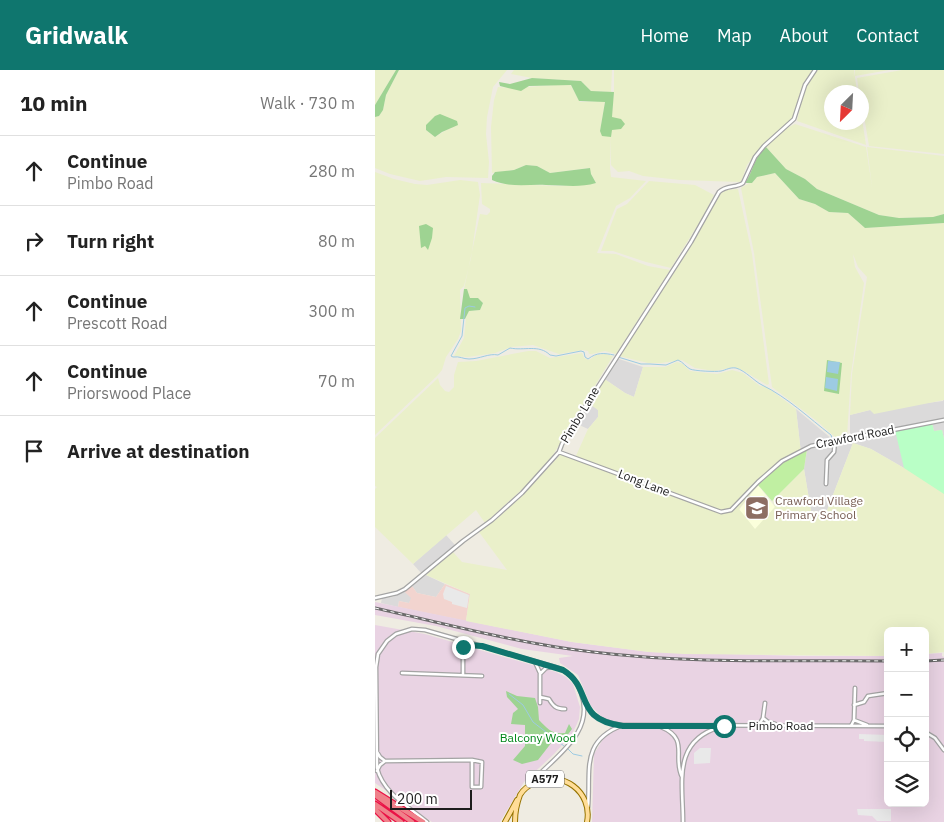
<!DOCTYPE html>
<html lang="en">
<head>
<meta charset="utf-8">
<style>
  body { margin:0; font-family:"IBM Plex Sans",sans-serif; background:#f6f6f6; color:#222 }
  .controls { position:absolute; right:15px; bottom:15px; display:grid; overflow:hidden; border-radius:8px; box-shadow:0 5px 20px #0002 }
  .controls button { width:45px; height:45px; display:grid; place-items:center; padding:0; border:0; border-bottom:1px solid #e0e0e0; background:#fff; color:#222; font:25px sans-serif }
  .compass { position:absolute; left:449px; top:15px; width:45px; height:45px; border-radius:50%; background:#fff; box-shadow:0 5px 20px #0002; rotate:204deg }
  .scale { position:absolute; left:15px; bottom:12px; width:82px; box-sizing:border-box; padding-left:5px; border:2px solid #1d1d1d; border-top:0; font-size:14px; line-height:18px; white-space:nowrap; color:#1d1d1d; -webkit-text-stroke:4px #fff; paint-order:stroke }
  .stop { position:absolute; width:15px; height:15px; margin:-11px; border:4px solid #0f766e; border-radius:50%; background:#fff }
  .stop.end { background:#0f766e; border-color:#fff; box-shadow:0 1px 5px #0008 }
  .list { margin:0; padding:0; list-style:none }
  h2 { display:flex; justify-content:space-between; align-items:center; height:65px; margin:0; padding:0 20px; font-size:21px }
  h2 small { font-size:16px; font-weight:400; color:#767676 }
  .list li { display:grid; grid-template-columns:32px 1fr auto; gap:15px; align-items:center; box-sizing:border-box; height:70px; padding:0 20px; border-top:1px solid #e0e0e0 }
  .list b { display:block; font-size:19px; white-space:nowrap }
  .list p { margin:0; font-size:16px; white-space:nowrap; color:#767676 }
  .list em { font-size:16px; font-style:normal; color:#767676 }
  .icon { flex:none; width:28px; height:28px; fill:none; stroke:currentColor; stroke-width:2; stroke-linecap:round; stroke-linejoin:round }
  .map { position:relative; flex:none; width:569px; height:752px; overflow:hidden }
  header { display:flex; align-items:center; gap:30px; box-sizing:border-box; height:70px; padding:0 25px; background:#0f766e; color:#fff }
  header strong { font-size:24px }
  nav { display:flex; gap:28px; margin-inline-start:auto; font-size:18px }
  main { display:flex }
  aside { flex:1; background:#fff }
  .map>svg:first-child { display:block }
  .residential { fill:#dbdada }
  .commercial { fill:#f2d4cf }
  .industrial { fill:#e9d3e3 }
  .education { fill:#fbffdb }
  .farmland { fill:#eaf0ca; fill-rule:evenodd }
  .grass { fill:#c0efa2 }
  .forest { fill:#9ed392 }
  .park { fill:#b9ffc6 }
  .parking { fill:#e9e9e9 }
  .water { fill:#9dcbe2 }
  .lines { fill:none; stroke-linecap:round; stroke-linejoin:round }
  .stream { stroke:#9dcbe2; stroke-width:1 }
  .minor-casing { stroke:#a4a4a4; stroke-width:5 }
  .major-casing { stroke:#967300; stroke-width:6 }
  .highway-casing { stroke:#ea1246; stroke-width:7 }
  .minor { stroke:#fff; stroke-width:2.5 }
  .major { stroke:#ffdd97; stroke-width:4 }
  .highway { stroke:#ef818a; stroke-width:4.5 }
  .rail-casing { stroke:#6b6b6b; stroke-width:3 }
  .rail { stroke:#fff; stroke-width:1; stroke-dasharray:4; stroke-linecap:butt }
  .route { stroke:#0f766e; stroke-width:6 }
  .labels { text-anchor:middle; stroke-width:4; stroke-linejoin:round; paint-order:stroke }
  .shield { fill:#fff; stroke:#616161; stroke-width:1 }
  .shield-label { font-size:11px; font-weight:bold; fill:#1d1d1d }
  .street-label { font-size:12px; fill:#1d1d1d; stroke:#fff }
  .education-label { font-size:12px; fill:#785e54; stroke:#fff; text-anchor:start }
  .park-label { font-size:12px; fill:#008619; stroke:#fff }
</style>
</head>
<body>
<header>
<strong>Gridwalk</strong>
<nav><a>Home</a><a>Map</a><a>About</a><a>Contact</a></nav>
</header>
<main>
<aside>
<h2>10 min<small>Walk · 730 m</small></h2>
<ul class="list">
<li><svg class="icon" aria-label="ahead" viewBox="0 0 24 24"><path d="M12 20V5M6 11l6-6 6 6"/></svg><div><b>Continue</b><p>Pimbo Road</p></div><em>280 m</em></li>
<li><svg class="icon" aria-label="right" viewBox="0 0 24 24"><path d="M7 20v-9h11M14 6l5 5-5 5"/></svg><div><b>Turn right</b></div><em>80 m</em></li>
<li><svg class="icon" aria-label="ahead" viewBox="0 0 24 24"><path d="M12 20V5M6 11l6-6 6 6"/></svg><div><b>Continue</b><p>Prescott Road</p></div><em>300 m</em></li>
<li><svg class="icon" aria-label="ahead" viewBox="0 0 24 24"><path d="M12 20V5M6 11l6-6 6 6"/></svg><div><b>Continue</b><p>Priorswood Place</p></div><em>70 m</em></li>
<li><svg class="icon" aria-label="arrive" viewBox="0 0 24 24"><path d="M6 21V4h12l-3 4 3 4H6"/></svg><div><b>Arrive at destination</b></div></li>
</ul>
</aside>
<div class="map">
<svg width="569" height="752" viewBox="0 0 569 752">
  <rect width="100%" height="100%" fill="#efece2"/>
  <path class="residential" d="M241 288 268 297 259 327 250 323 228 308Z
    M569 322V369L529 398 496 379 478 373 451 443 436 441 429 399 432 380 426 383 421 339 457 369 475 366V345L495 340 568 331Z
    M213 333 221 337 225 343 223 347 213 359 200 353Z
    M71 465 80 475 47 504 38 494Z
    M51 505 70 514 61 527 42 523 37 516Z
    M29 521 37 528 34 533 24 531 23 537 6 533 7 528 18 527Z"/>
  <path class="commercial" d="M70 514 95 524 91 551 23 537 24 531 34 533 36 528 29 521 37 516 42 523 61 527Z"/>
  <path class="industrial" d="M0 532 197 572 274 582 423 586H513V733H550V584L567 583V586L569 587V752H217L219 684 236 656 216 636 203 605 185 593 184 588 198 586 147 579 61 556 0 545Z
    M0 555 50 564 181 602 191 607 198 614 205 637 204 649 201 656 197 664 179 684 149 712 125 752H57L0 713Z"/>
  <path class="education" d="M383 415 400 437 380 460 364 440Z"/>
  <path class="farmland" d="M0 0H21L0 35Z
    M24 0H132L118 17 112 47 111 64 114 92 113 108 71 107 45 111 15 104 0 98V47L4 46 8 40 11 25ZM79 58 73 59 60 67 51 60Z
    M139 0H237L236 22 216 21 206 11 157 8 136 4Z
    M239 0H441L435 9 443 0H479L482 22H457V52H487V49L491 75 422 51 428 24 427 28H423L420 44 416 50 389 74 378 87 372 95 366 112 305 110 268 106 254 101 243 102 236 95V67L235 98 236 107 271 111 255 128 241 136 222 183 241 184 273 196 295 200 241 284 230 281 217 284H214L213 281 208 280 184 284 158 275 136 277 120 283 93 287 79 286 89 268 91 248 94 241 105 240 108 233 103 228H95L92 219H89L105 144 112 145 115 142V139L107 134 106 113 185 116 221 113 216 104 214 98 175 103 162 96 151 95 139 100 117 103 116 57 119 30 123 17 137 18 195 14 205 32 230 31 225 61 235 67 239 20Z
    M480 0H514L480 6Z
    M527 0H569V84L494 76 487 34V22H484L482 8Z
    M420 54 491 77 497 117 492 77 569 86V144L558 147 523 148 504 145 442 119 430 109 411 99 391 77 410 59Z
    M0 102 19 109 40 114 52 115 85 110 103 112 105 125 96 188 89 216 85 220 86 261 83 269 71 287 67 300 62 306 0 365Z
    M400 103 424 129 440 134 454 142 473 143 490 158 569 153V330L499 344 495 340 475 345 477 304 492 207 483 197 478 184 480 197 489 213 476 304 472 366 461 368 442 351 397 317 379 183 366 118 374 113H377L382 107Z
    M274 111 320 115 339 125 329 145 296 198 271 192 238 181H226L242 139 252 134Z
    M363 119 377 184 394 314 392 315 369 301 359 297 339 301 320 298 307 290 286 293H273L244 286 299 203 346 123 352 120Z
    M153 281H161L175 288 207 283 209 288 214 290 221 285 230 284 238 286 175 390 153 414 110 453 101 440 38 494 0 457V419L2 417 0 416V368L63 308 65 315 70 321 74 322 79 317V305L83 292 101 291Z
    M302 292 308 294 315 301 342 304 357 300 368 303 385 316 392 317 421 339 426 383 407 391 383 415 364 439 380 459 400 437 397 431 429 399 436 441 451 443 478 373 496 379 529 398 557 353 559 361 567 360 569 369V582L550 584V561H513V586L309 584 274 582 197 572 91 551 95 524 51 505 78 482 87 492 132 500 104 462 124 447 146 427 186 384 200 388 213 359 223 347V340L213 333 228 308 250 323 259 327 268 297H290Z"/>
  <path class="grass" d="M432 379 429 399 397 431 383 415 408 392Z"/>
  <path class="forest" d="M21 0H24L11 25 8 40 4 46 0 47V35Z
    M157 8 206 11 216 21 239 22 237 47 246 49 250 54 246 59 237 60 236 67 227 66 225 61 230 32 204 31 196 15 154 16 146 21 125 16 124 12 135 14Z
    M65 44 82 51 83 55 67 62 60 67 51 60V55L60 46Z
    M391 77 411 99 430 109 442 119 504 145 524 148 558 147 569 144V153L490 158 473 143 454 142 440 134 424 129 400 103 382 107 377 113H370C378 102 380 84 391 77Z
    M151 95 162 96 175 103 215 98 216 104 221 113C204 118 188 115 171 115 154 114 134 118 117 110V106L120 102 139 100Z
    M51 154 58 158 57 168 53 180 50 176 46 178 44 156Z
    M89 219H92L95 228H103L108 233 105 240 94 241 90 249H85Z
    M452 290 467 293 464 324 449 321Z
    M131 621 142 626 160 628 163 637 164 650C173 659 176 664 190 663L194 654 197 659 188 671 177 672 163 690 147 694 138 690 150 676V655L136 654 138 643 143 639 132 627Z"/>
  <path class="park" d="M557 353 559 361 567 360 569 369V424L529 398 520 360Z"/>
  <path class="parking" d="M71 516 94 525 92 538 77 534V532L69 529 68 524Z
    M484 664 513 665V672L489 671V669H484Z
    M325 678H336L335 693 319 694V683Z
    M482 739H516V751H502L497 746 483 745Z"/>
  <path class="water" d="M453 291 465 292 463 304 452 302Z
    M451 307 463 309 462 321 450 318Z"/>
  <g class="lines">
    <path class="stream" d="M100 237 94 236 90 238 87 266 76 286 78 287C85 286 88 289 94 289 105 289 114 283 123 285L135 278C149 281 164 274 175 285L181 286 206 281 209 282 210 287 213 289C222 282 229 283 239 285
      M243 287 266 294H275L291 295 303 290C308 292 311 297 315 299 319 301 341 302 346 301 351 300 355 297 361 298 371 301 379 311 387 315 412 327 434 348 456 365L457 368
      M134 624 148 635 158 652 189 676
      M193 679 198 684 207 686"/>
    <defs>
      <path id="minor" d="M184 382 346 442 356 440 383 412 407 391 436 376 569 350
        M451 414 452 390 459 382 460 371
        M0 528 22 523 30 519 88 471 117 450 147 423 184 382 187 374 201 351 316 172 344 122C351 115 361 118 368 113L380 87 389 76 419 49 430 15 440 0
        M81 570 88 577V605
        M89 582 93 576 100 575
        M160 592 165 603V633
        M27 603 107 606
        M166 603 171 598 176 597
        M165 627 174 629C178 636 181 639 190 639
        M210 634C219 648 231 653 247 655
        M479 635 489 632 493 626 513 623
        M388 648 393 652 400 654
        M479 650 492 655
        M384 655 388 648 390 633
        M476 656 479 650 480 618
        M286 657C315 669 297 686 307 707
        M550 662 560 668 569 680
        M2 682 5 687 10 691 97 690 107 692 106 717H97V690
        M2 701 5 695 10 691
        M213 737C216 700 205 671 248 655L513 656
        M52 752C34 737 8 723 2 698L1 597 3 584 12 571 21 564 37 559 50 560 180 597C193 601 202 610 206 623 221 664 178 687 155 714
        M308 752C308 712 297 671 345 657"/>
      <path id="major" d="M130 752 142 730
        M140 752C140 743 142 733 145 725 148 720 154 715 160 713 187 699 218 722 212 752"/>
      <path id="highway" d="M0 722 48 752
        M0 725 37 752
        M0 734 26 752
        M0 739 13 752"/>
    </defs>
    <use href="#minor" class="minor-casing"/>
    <use href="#major" class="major-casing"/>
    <use href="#highway" class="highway-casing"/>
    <use href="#minor" class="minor"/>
    <use href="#major" class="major"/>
    <use href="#highway" class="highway"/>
    <defs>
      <path id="rail" d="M0 538C72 554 145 574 218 582 316 594 415 590 513 591
        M550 591 569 590"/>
    </defs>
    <use href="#rail" class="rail-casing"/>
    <use href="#rail" class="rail"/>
  </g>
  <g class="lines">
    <path class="route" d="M88 577 89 583C91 574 99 575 107 576L188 600C219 619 197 649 248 656H349"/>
  </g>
  <defs>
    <symbol id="school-square" viewBox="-11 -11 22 22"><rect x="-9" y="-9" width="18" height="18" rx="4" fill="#8d6e63" stroke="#fff"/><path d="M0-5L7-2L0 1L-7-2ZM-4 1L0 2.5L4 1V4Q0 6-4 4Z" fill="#fff"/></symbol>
  </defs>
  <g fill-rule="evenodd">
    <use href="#school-square" x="368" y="424" width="28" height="28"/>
  </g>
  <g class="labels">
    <rect class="shield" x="151" y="700.5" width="38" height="17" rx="4"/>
    <g class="shield-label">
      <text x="170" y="713">A577</text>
    </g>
    <g class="street-label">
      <text transform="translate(205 345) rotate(-59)" y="4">Pimbo Lane</text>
      <text transform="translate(480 367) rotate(-11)" y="4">Crawford Road</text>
      <text transform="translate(269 413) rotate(21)" y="4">Long Lane</text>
      <text x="406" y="660">Pimbo Road</text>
    </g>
    <g class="education-label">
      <text x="400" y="435">Crawford Village<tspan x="400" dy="14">Primary School</tspan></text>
    </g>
    <g class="park-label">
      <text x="163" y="672">Balcony Wood</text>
    </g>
  </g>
</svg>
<div class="controls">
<button>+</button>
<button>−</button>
<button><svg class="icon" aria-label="locate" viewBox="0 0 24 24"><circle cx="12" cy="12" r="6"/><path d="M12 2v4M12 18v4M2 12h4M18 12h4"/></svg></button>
<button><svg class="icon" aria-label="layers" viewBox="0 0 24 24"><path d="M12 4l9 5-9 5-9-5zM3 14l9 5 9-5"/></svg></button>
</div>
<svg class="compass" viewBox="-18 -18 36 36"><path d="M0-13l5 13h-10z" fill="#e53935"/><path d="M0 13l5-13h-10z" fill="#767676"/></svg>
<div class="scale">200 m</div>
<div class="stop" style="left:349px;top:656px"></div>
<div class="stop end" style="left:88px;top:577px"></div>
</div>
</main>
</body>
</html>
